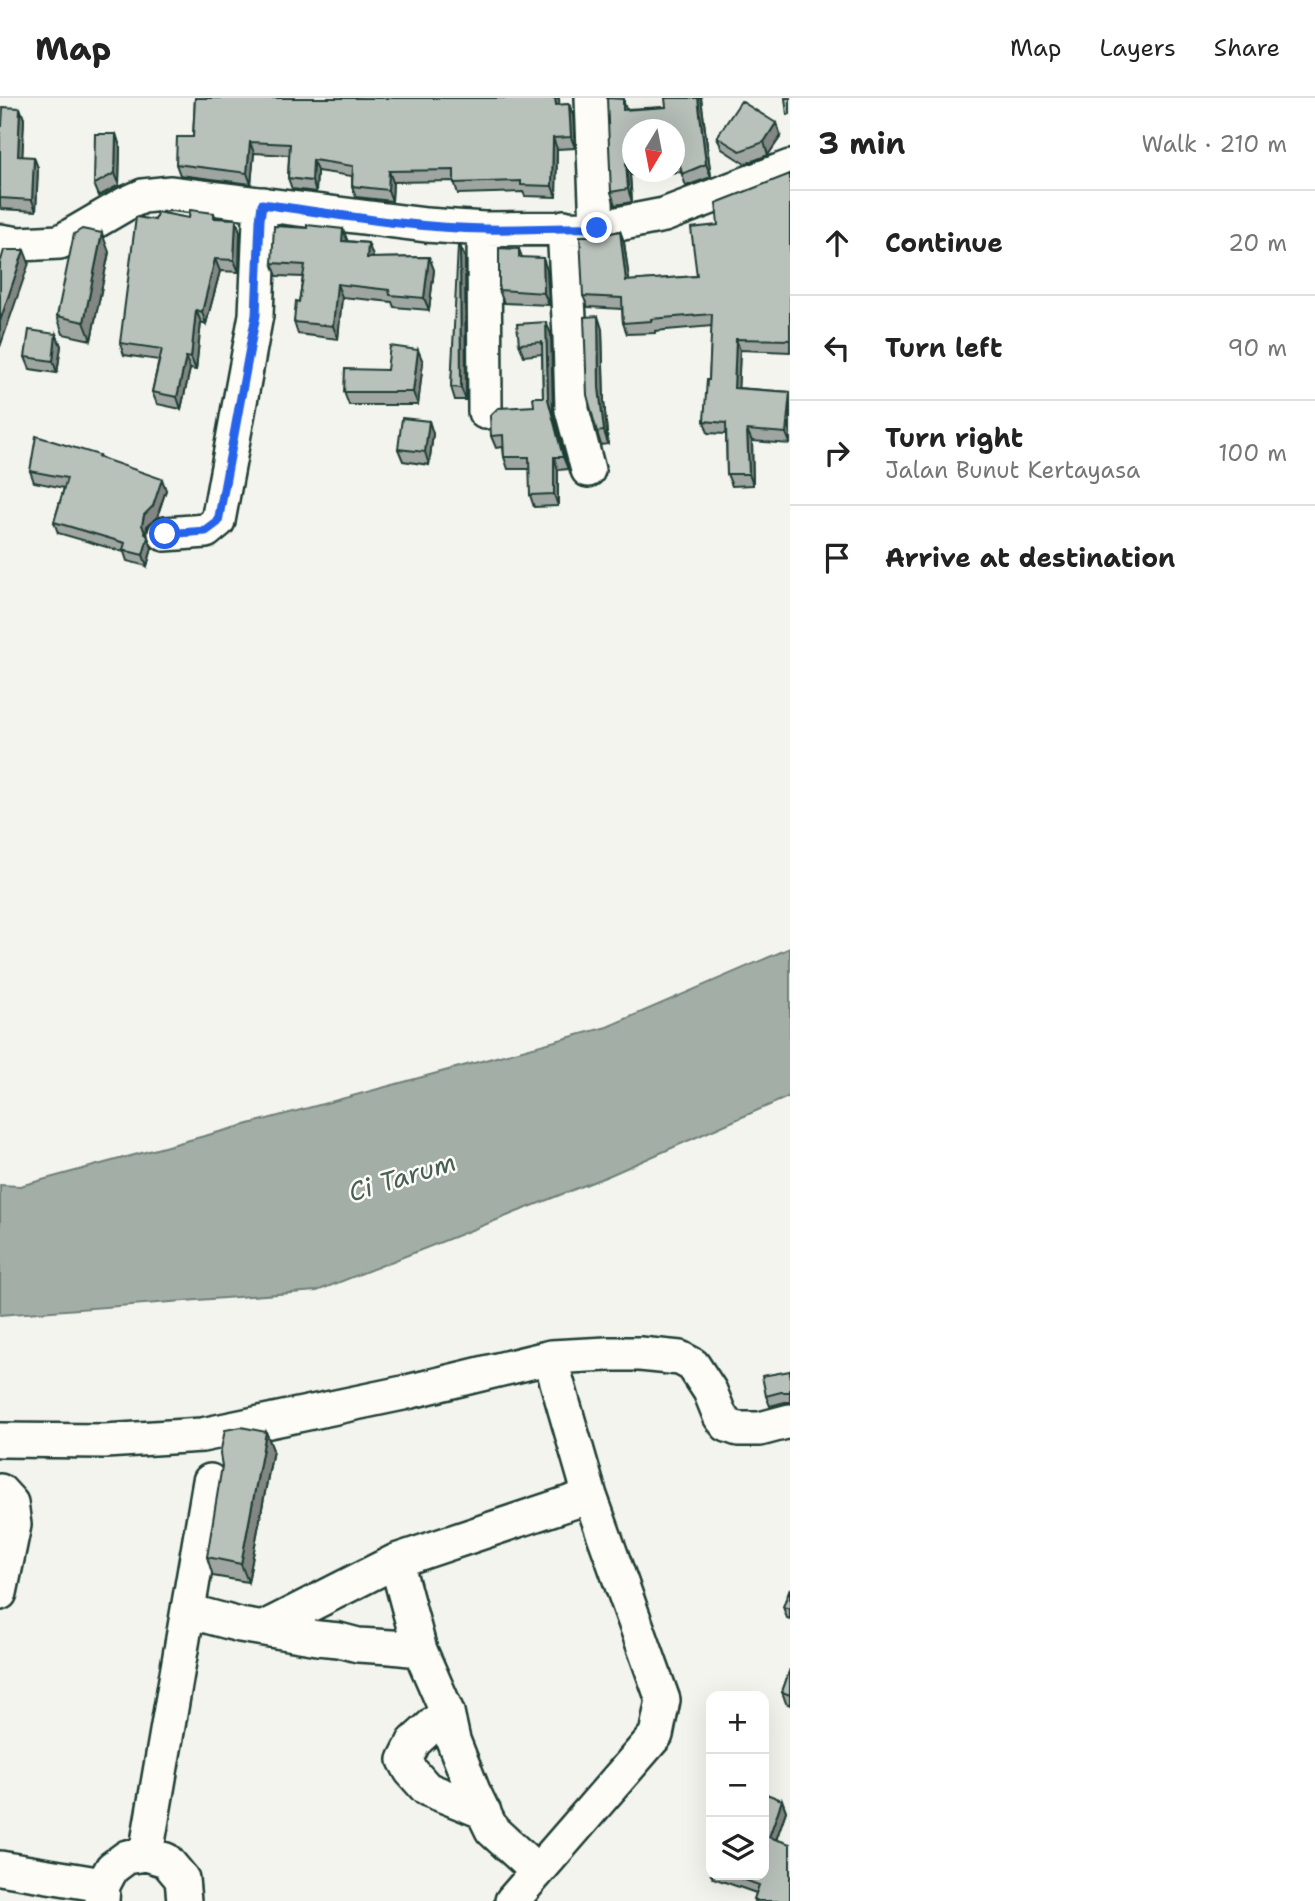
<!DOCTYPE html>
<html lang="en">
<head>
<meta charset="utf-8">
<style>
  body { margin:0; font-family:"Shantell Sans",sans-serif; background:#f6f6f6; color:#222 }
  .controls { position:absolute; right:21px; bottom:21px; display:grid; overflow:hidden; border-radius:14px; box-shadow:0 7px 28px #0002 }
  .controls button { width:63px; height:63px; display:grid; place-items:center; padding:0; border:0; border-bottom:2px solid #e0e0e0; background:#fff; color:#222; font:35px sans-serif }
  .compass { position:absolute; left:622px; top:21px; width:63px; height:63px; border-radius:50%; background:#fff; box-shadow:0 7px 28px #0002; rotate:190deg }
  .stop { position:absolute; width:21px; height:21px; margin:-16px; border:5px solid #2563eb; border-radius:50%; background:#fff }
  .stop.end { background:#2563eb; border-color:#fff; box-shadow:0 2px 7px #0008 }
  .list { margin:0; padding:0; list-style:none }
  h2 { display:flex; justify-content:space-between; align-items:center; height:91px; margin:0; padding:0 28px; font-size:30px }
  h2 small { font-size:23px; font-weight:400; color:#767676 }
  .list li { display:grid; grid-template-columns:46px 1fr auto; gap:21px; align-items:center; box-sizing:border-box; height:105px; padding:0 28px; border-top:2px solid #e0e0e0 }
  .list b { display:block; font-size:26px; white-space:nowrap }
  .list p { margin:0; font-size:23px; white-space:nowrap; color:#767676 }
  .list em { font-size:23px; font-style:normal; color:#767676 }
  .icon { flex:none; width:38px; height:38px; fill:none; stroke:currentColor; stroke-width:2; stroke-linecap:round; stroke-linejoin:round }
  .map { position:relative; flex:none; width:790px; height:1803px; overflow:hidden }
  header { display:flex; align-items:center; gap:42px; box-sizing:border-box; height:98px; padding:0 35px; background:#fff; border-bottom:2px solid #e0e0e0 }
  header strong { font-size:33px }
  nav { display:flex; gap:38px; margin-inline-start:auto; font-size:24px }
  main { display:flex }
  aside { flex:1; background:#fff }
  .map>svg:first-child { display:block }
  .water { fill:#a3aea7; stroke:#6e8179; stroke-width:2 }
  .lines { fill:none; stroke-linecap:round; stroke-linejoin:round }
  .minor-casing { stroke:#1f3d34; stroke-width:38 }
  .minor { stroke:#fdfcf7; stroke-width:33 }
  .wall { fill:#9fa6a1; stroke:#1f3d34; stroke-width:2; fill-rule:evenodd }
  .shaded-wall { fill:#828783; stroke:#1f3d34; stroke-width:2 }
  .building { fill:#b9c1bb; stroke:#1f3d34; stroke-width:2 }
  .route { stroke:#2563eb; stroke-width:9 }
  .labels { text-anchor:middle; stroke-width:5; stroke-linejoin:round; paint-order:stroke }
  .water-label { font-size:26px; font-style:italic; fill:#475f56; stroke:#fdfcf7 }
</style>
</head>
<body>
<header>
<strong>Map</strong>
<nav><a>Map</a><a>Layers</a><a>Share</a></nav>
</header>
<main>
<div class="map">
<svg width="790" height="1803" viewBox="0 0 790 1803">
  <rect width="100%" height="100%" fill="#f4f4ef"/>
  <filter id="ink" filterUnits="userSpaceOnUse"><feTurbulence type="fractalNoise" baseFrequency=".0143" numOctaves="2"/><feDisplacementMap in="SourceGraphic" scale="14" xChannelSelector="R" yChannelSelector="G"/><feConvolveMatrix kernelMatrix="1 2 1 2 8 2 1 2 1" color-interpolation-filters="sRGB"/></filter>
  <g filter="url(#ink)">
    <path class="water" d="M790 850V998L608 1078 317 1193 0 1217V1087L20 1088 607 929Z"/>
    <g class="lines">
      <defs>
        <path id="minor" d="M592 0 597 130
          M564 129 570 238 572 312 588 372
          M484 131 485 314
          M0 143 19 146 60 144 127 105 143 98 171 95 426 127 484 131 597 130 664 117 790 69
          M165 436 206 433 218 423 256 217 260 122 263 106
          M0 1342 105 1343 202 1337 403 1295 551 1259 607 1256H640L680 1260 693 1267 710 1293 720 1318 727 1327 738 1331H760L790 1323
          M0 1393 11 1405 14 1427 0 1495
          M396 1463 420 1552 447 1614 453 1642 473 1693 492 1732 537 1773
          M188 1513 240 1527 318 1540 339 1542 358 1547 391 1549 420 1552
          M264 1530 396 1463 590 1398
          M447 1614 414 1644 405 1662 411 1673 427 1691 484 1714
          M146 1756 210 1383
          M0 1770 103 1787
          M102 1803 103 1787 112 1770 127 1759 146 1756 166 1762 182 1781 184 1803
          M512 1803 656 1637 663 1602 590 1398 555 1277"/>
      </defs>
      <use href="#minor" class="minor-casing"/>
      <use href="#minor" class="minor"/>
    </g>
    <path class="wall" d="M195 0H559V7L569 6 573 17 575 50 557 51 556 99 525 98 523 94 458 96 454 83 393 84 392 103 356 99 352 88V78L317 73 316 94 292 91 288 80 289 57 254 55 251 86 180 77 176 66 193 39Z
      M624 0V5L626 11 666 9 701 0 711 79 686 88 681 74 630 77 632 104 615 107 611 94ZM633 32H675V74H633Z
      M20 10 24 21 22 58 38 70 36 113 1 111 0 107V28H2Z
      M116 36 120 49 119 87 99 98 94 86Z
      M781 38 768 57 745 66 722 51 717 39Z
      M790 76V254L740 252 738 290 790 294V346L752 343 753 387 732 388 727 376 726 336 708 335 704 323 709 282 712 228 655 233V235L627 236 623 225 622 211 588 209 583 198 598 138 620 133 624 144 629 183 697 178 718 127Z
      M214 115 216 120 240 134 239 174 220 173 206 226 201 224 196 272 190 271 181 311 157 306 152 294 159 262 124 257 120 245 155 122 189 120Z
      M343 131 347 143 368 145 373 160 429 159 434 172 429 212 394 209 392 204 342 199 338 241 298 236 294 224 299 204 303 179 277 178 272 165Z
      M460 148 465 160 466 302H455L451 289Z
      M519 151 522 159 547 172 549 207 504 205 499 192Z
      M109 154 91 242 63 236 57 218Z
      M602 231 604 303 608 346 601 347 597 334Z
      M56 236 61 248 57 275 30 271 25 259Z
      M551 236 553 313 568 371 558 372V408L534 409 530 397V371H508L504 359 503 349 496 350 491 338 534 308 543 299 542 256 524 258 519 246Z
      M423 264 418 307H349L344 294 387 272Z
      M429 323 433 336 429 367 403 363 398 351Z
      M99 357 100 359 166 392 157 419 147 428 146 437 152 450 147 468 127 463 124 454 58 435 54 424 64 390 34 384 30 373Z
      M790 1273V1304H785L770 1308 766 1298Z
      M266 1334 273 1352 248 1484 213 1478 207 1459Z
      M790 1490V1521L787 1520 783 1509Z
      M790 1571V1607L786 1605 782 1594Z
      M782 1702 786 1713 776 1742 790 1803H754L756 1795 713 1780 711 1777H764Z"/>
    <path class="shaded-wall" d="M555 0H559L560 18 556 7Z
      M698 0H701L711 79 706 66Z
      M569 6 573 17 575 50 571 39Z
      M20 10 24 21 22 69 18 58Z
      M776 25 781 38 768 57 764 44Z
      M116 36 120 49 119 87 115 75Z
      M553 40 557 51 556 99 552 88Z
      M250 44 254 55 251 86 247 75Z
      M34 59 38 70 36 113 32 102Z
      M313 62 317 73 316 94 312 83Z
      M626 65 630 77 632 104 628 91Z
      M389 73 393 84 392 103 388 92Z
      M236 121 240 134 239 174 234 162Z
      M343 131 348 144 342 143Z
      M620 133 624 144 631 195 626 183Z
      M102 135 109 154 91 242 84 224Z
      M368 145 373 158 371 172 367 160Z
      M460 148 465 160 466 302 461 290Z
      M24 152 29 165 0 249V223Z
      M429 159 434 172 429 212 424 200Z
      M543 160 547 172 549 207 544 195Z
      M215 161 220 173 206 226 202 214Z
      M337 186 342 199 338 241 333 228Z
      M196 212 201 224 196 272 191 260Z
      M598 218 602 231 604 303 608 346 604 333 599 290Z
      M546 224 551 236 553 313 568 371 563 359 548 301Z
      M56 236 61 248 57 275 53 263Z
      M736 241 740 252 738 301 734 290Z
      M418 252 423 264 418 307 413 294Z
      M186 259 190 271 181 311 177 299Z
      M790 295V345L786 335Z
      M429 323 433 336 429 367 425 354Z
      M747 332 752 343 753 387 749 376Z
      M554 359 558 372V408L554 396Z
      M162 381 166 392 157 419 147 428 146 438 142 427 144 417Z
      M148 439 152 450 147 468 143 457Z
      M266 1334 273 1352 248 1484 241 1466Z
      M782 1702 786 1713 773 1751 769 1739Z"/>
    <path class="building" d="M195 0H555L556 7 569 6 571 39 553 40 552 88 521 87V83L454 85V72L389 73 388 92 352 88 353 68 313 62 312 83 288 80 290 46 250 44 247 75 176 66 177 39H193Z
      M607 0 623 1V12L666 9 665 0H698L706 66 682 76 679 62H675V32H633V65H626L628 91 611 94Z
      M785 0H790V16L787 17Z
      M741 3 776 25 764 44 740 53 717 39Z
      M3 9 20 10 18 58 34 59 32 102 0 100V28H2Z
      M95 36H116L115 75 95 86H94Z
      M790 76V242L736 241 734 290 790 294 786 335 747 332 749 376H727L726 325 704 323 707 282H709L712 216 651 221V223L623 225 622 200 583 198 580 138H598L620 133 626 183 697 178 691 130 718 127 716 105Z
      M190 112 214 115V120L236 121 234 162 215 161 202 214 196 212 191 260 186 259 177 299 152 294 162 251 120 245 136 119 155 122 157 114 189 120Z
      M307 127 343 131 342 143 368 145 367 160 429 159 424 200 390 197 389 192 337 186 333 228 294 224 296 203 299 204 305 167 272 165 274 128 307 130Z
      M82 131 102 135 84 224 57 218 74 136Z
      M458 148H460L461 290 451 289Z
      M499 150 519 151V159L543 160 544 195 499 192Z
      M4 152H24L0 223V166Z
      M598 218 599 290 604 333 597 334 587 297 584 219Z
      M546 224 548 301 563 359H554V396L530 397 529 359H504L503 337 491 338 490 318 498 310 534 308 533 299H543L542 244 519 246 517 226Z
      M29 232 56 236 53 263 25 259Z
      M390 248 418 252 413 294H344L345 271 387 272Z
      M402 320 429 323 425 354 398 351Z
      M36 338 99 357 98 359 162 381 153 408 144 417 142 427 145 435 148 439 143 457 123 452 125 445 54 424 67 380 30 373Z
      M790 1273V1294H781L766 1298 762 1278Z
      M241 1329 266 1334 241 1466 207 1459 222 1368 220 1356 225 1332Z
      M790 1490V1511L783 1509Z
      M790 1571V1597L782 1594Z
      M764 1695 782 1702 769 1739 790 1746V1803H758L754 1801 759 1787 731 1777H764Z"/>
  </g>
  <g class="lines" filter="url(#ink)">
    <path class="route" d="M165 436 206 433 218 424 256 217 260 122 262 106C336 116 410 130 485 131 522 132 560 129 597 130"/>
  </g>
  <g class="labels">
    <g class="water-label">
      <text transform="translate(402 1079) rotate(-17)" y="9">Ci Tarum</text>
    </g>
  </g>
</svg>
<div class="controls">
<button>+</button>
<button>−</button>
<button><svg class="icon" aria-label="layers" viewBox="0 0 24 24"><path d="M12 4l9 5-9 5-9-5zM3 14l9 5 9-5"/></svg></button>
</div>
<svg class="compass" viewBox="-18 -18 36 36"><path d="M0-13l5 13h-10z" fill="#e53935"/><path d="M0 13l5-13h-10z" fill="#767676"/></svg>
<div class="stop" style="left:165px;top:436px"></div>
<div class="stop end" style="left:597px;top:130px"></div>
</div>
<aside>
<h2>3 min<small>Walk · 210 m</small></h2>
<ul class="list">
<li><svg class="icon" aria-label="ahead" viewBox="0 0 24 24"><path d="M12 20V5M6 11l6-6 6 6"/></svg><div><b>Continue</b></div><em>20 m</em></li>
<li><svg class="icon" aria-label="left" viewBox="0 0 24 24"><path d="M17 20v-9H6M10 6l-5 5 5 5"/></svg><div><b>Turn left</b></div><em>90 m</em></li>
<li><svg class="icon" aria-label="right" viewBox="0 0 24 24"><path d="M7 20v-9h11M14 6l5 5-5 5"/></svg><div><b>Turn right</b><p>Jalan Bunut Kertayasa</p></div><em>100 m</em></li>
<li><svg class="icon" aria-label="arrive" viewBox="0 0 24 24"><path d="M6 21V4h12l-3 4 3 4H6"/></svg><div><b>Arrive at destination</b></div></li>
</ul>
</aside>
</main>
</body>
</html>
